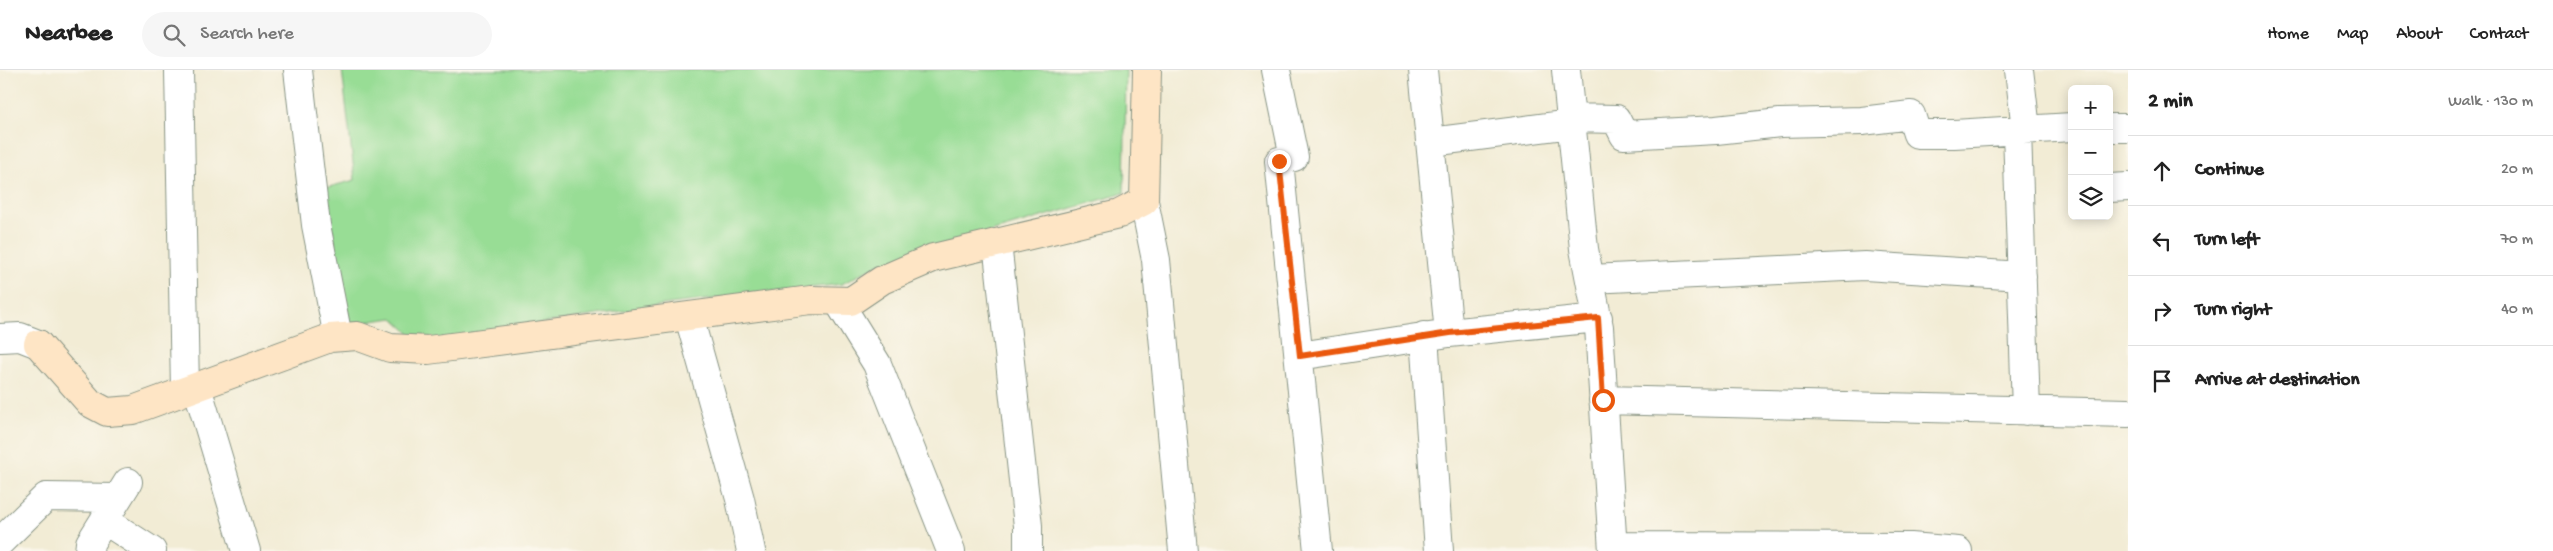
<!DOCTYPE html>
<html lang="en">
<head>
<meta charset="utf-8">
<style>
  body { margin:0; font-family:"Gochi Hand",sans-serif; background:#f6f6f6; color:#222 }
  .controls { position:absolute; right:15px; top:15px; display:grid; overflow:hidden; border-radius:8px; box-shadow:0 2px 12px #0003 }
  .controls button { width:45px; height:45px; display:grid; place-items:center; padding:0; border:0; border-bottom:1px solid #e0e0e0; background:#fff; color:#222; font:25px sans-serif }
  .stop { position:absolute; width:15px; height:15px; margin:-11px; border:4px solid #ea580c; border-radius:50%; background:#fff }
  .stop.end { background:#ea580c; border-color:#fff; box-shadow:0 1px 5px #0008 }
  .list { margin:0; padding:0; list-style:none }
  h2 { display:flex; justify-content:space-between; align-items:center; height:65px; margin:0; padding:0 20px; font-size:21px }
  h2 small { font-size:16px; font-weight:400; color:#767676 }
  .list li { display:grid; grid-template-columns:32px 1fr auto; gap:15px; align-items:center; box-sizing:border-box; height:70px; padding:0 20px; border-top:1px solid #e0e0e0 }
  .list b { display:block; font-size:19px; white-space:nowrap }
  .list em { font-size:16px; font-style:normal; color:#767676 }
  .icon { flex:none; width:28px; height:28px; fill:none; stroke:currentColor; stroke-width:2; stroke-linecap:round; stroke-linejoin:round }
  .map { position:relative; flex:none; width:2128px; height:481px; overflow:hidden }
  header { display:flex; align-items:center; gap:30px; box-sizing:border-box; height:70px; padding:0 25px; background:#fff; border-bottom:1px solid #e0e0e0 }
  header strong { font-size:24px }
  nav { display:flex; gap:28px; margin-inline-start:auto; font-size:18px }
  .search { width:350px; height:45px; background:#f6f6f6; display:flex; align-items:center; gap:12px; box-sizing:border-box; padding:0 18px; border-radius:28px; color:#767676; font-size:19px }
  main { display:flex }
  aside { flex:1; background:#fff }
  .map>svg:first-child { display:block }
  .green { fill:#98dd95; stroke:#5c8d64 }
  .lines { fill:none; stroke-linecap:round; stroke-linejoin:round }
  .street-casing { stroke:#889484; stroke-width:30 }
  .secondary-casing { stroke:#889484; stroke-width:30 }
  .street { stroke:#fff; stroke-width:28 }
  .secondary { stroke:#fee5c5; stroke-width:28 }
  .route { stroke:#ea580c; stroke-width:6 }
</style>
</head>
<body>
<header>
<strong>Nearbee</strong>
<div class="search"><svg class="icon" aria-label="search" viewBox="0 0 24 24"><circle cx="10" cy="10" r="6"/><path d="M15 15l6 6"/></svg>Search here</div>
<nav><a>Home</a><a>Map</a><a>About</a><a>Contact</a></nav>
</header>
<main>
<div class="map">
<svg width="2128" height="481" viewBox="0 0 2128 481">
  <rect width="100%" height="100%" fill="#fbf7ec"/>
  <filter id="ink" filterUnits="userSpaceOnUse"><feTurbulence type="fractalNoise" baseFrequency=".02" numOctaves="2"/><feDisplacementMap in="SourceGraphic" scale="10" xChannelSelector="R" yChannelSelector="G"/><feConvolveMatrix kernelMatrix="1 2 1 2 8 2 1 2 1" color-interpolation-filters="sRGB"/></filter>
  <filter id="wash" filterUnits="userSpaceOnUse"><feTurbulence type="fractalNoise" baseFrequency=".0096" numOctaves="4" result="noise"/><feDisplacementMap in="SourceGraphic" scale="20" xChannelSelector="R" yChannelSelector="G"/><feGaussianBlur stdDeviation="1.12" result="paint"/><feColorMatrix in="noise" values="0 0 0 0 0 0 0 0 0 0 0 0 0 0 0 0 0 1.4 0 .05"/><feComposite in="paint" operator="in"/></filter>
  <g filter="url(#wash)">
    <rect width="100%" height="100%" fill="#f2ecd5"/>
    <path class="green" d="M342 0H1126L1124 123 877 195 842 214 669 234 419 272 393 248 350 254 325 118 355 110Z"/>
  </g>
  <g filter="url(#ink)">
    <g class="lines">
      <defs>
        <path id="street" d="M179 0 185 320
          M298 0 316 155 338 267
          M1276 0 1294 87 1279 91 1318 481
          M1423 0 1449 263
          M1566 0 1584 179 1599 257 1613 481
          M2019 0 2026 59
          M1571 48 1616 49 1624 65 1716 60 1780 53 1862 51 1911 45 1917 64H1954L2072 57
          M2109 58H2128
          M2017 60 2026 341
          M1431 72 1571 54
          M2109 118 2128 117
          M1144 131 1156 190 1183 481
          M997 173 1028 456V481
          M1590 209 1865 196 2022 206
          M838 231 877 294 951 481
          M689 247 740 429 751 481
          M1424 266 1439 481
          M0 268 20 267 38 274
          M1299 286 1449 263 1598 248
          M197 317 246 481
          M1603 330 2128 343
          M104 450 152 481
          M0 472 46 427 118 428
          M1613 476 1911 477 1958 481
          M89 481 90 473 128 412"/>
        <path id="secondary" d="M38 274 90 333 107 342 133 340 330 268 357 266 390 278 428 280 811 230 851 231 882 210 933 188 1119 144 1144 131 1147 0"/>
      </defs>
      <use href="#street" class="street-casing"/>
      <use href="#secondary" class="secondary-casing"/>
      <use href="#street" class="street"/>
      <use href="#secondary" class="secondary"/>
    </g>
  </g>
  <g class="lines" filter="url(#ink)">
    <path class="route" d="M1279 91 1300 286 1450 263 1598 248 1603 330"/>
  </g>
</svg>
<div class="controls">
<button>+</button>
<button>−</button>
<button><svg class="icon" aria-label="layers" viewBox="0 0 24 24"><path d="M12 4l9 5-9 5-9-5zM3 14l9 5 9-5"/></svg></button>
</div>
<div class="stop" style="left:1603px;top:330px"></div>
<div class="stop end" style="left:1279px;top:91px"></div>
</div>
<aside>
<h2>2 min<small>Walk · 130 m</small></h2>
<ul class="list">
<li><svg class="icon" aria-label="ahead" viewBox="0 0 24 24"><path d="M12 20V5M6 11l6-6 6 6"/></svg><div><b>Continue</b></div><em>20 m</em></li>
<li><svg class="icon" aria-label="left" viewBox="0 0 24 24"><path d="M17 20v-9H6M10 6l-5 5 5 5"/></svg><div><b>Turn left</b></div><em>70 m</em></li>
<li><svg class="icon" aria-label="right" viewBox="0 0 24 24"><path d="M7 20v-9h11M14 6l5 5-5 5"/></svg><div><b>Turn right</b></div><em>40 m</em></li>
<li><svg class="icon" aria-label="arrive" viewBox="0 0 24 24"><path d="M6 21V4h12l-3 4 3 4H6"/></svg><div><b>Arrive at destination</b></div></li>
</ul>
</aside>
</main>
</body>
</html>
